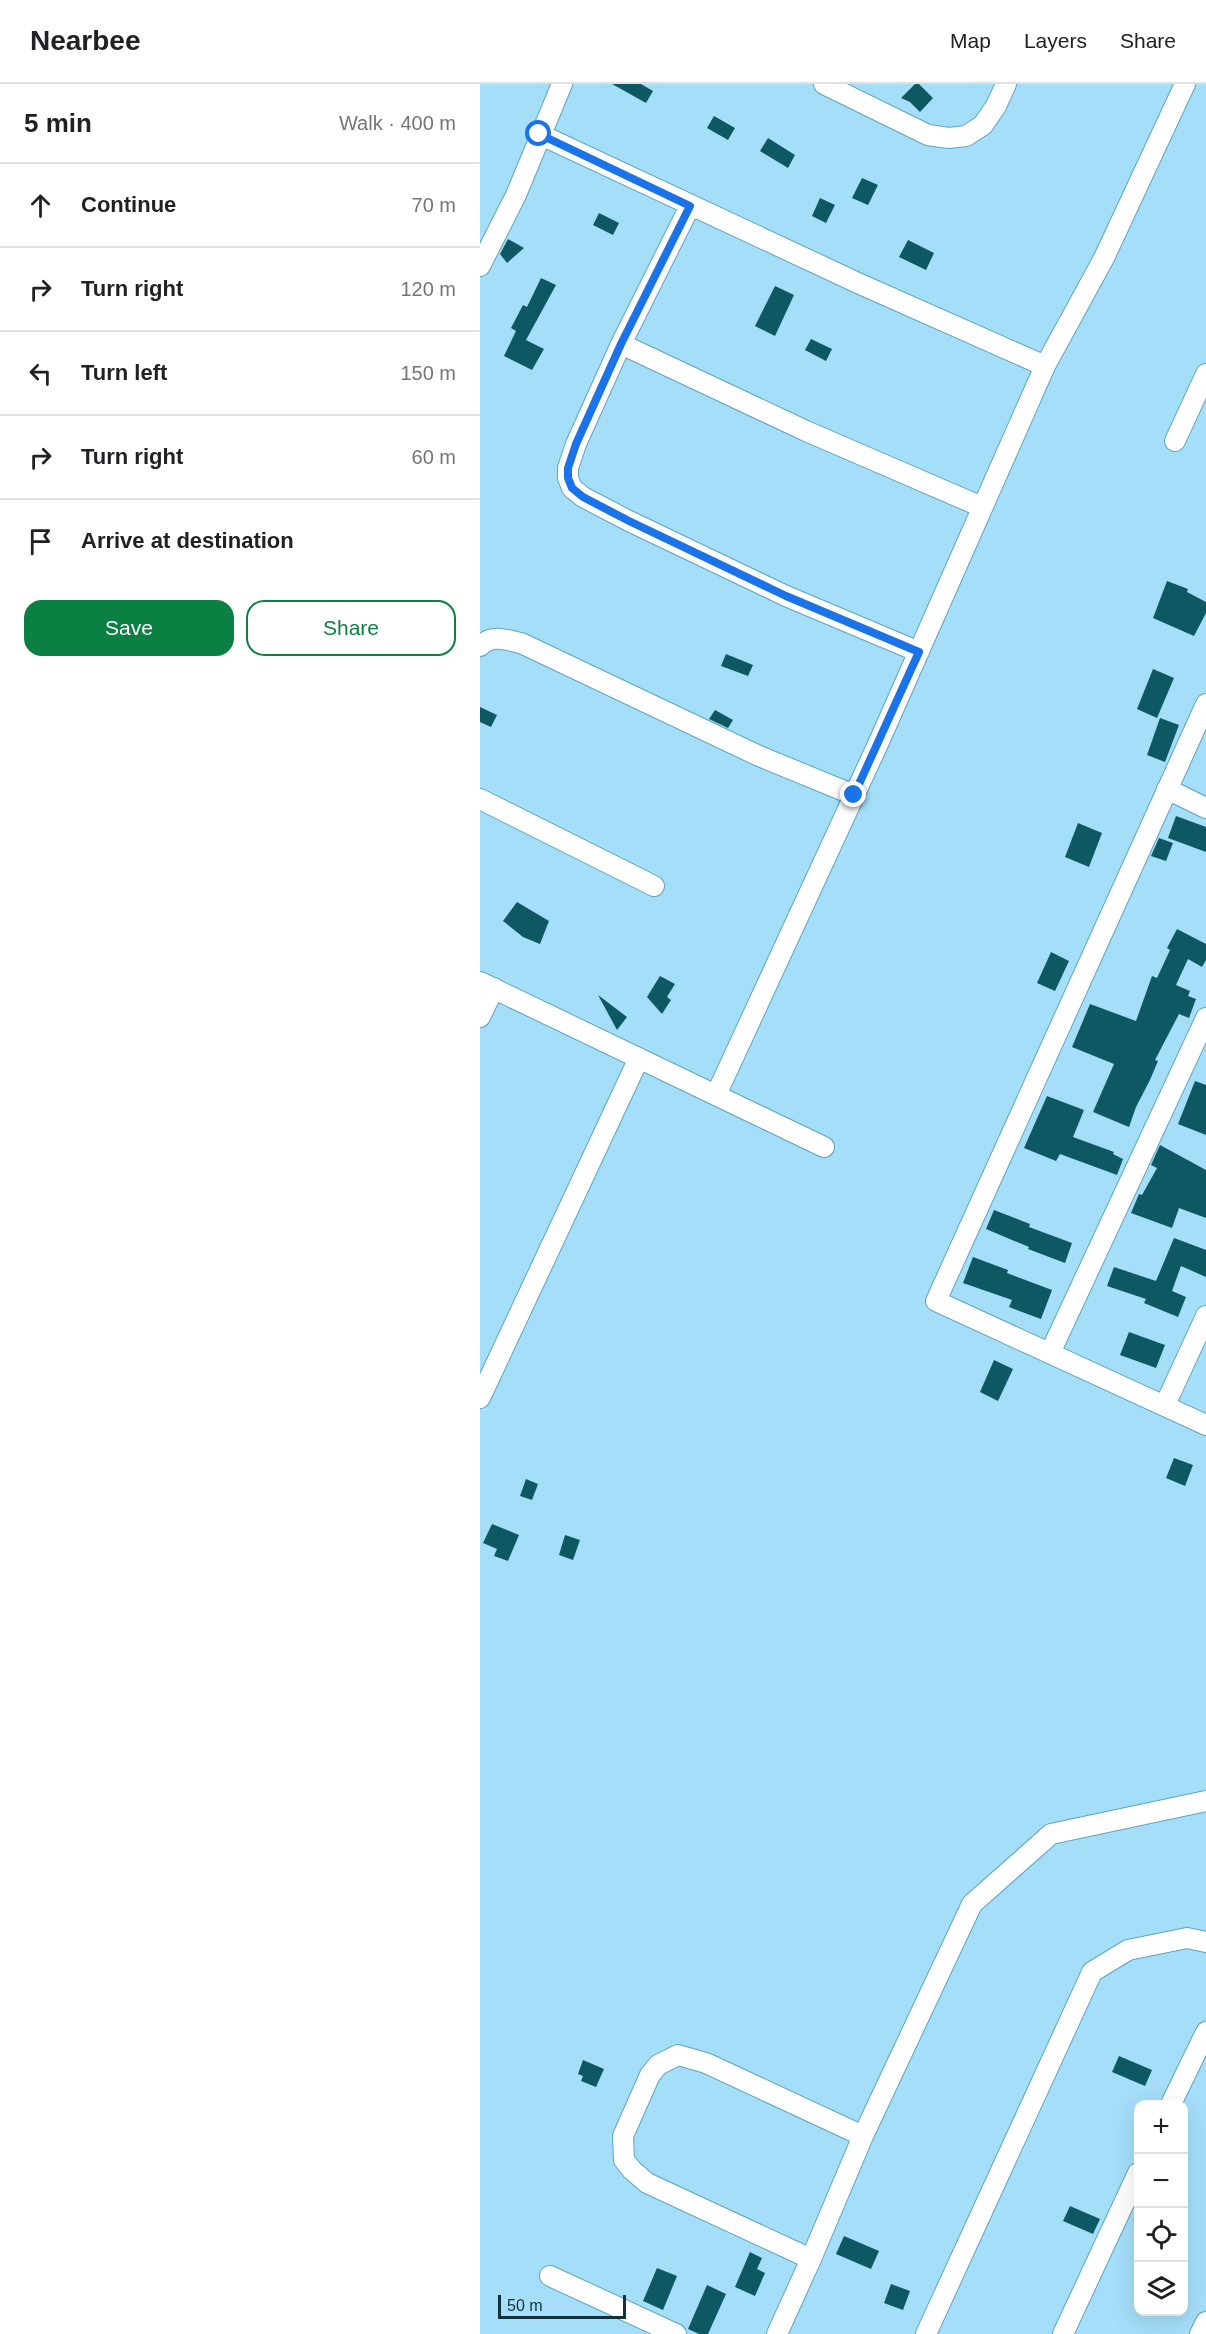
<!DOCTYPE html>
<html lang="en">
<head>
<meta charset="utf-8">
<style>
  body { margin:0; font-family:Arial,sans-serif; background:#f6f6f6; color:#202124 }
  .controls { position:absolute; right:18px; bottom:18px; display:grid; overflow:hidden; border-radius:12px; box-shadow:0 6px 24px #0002 }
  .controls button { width:54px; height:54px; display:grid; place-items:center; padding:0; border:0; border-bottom:2px solid #e0e0e0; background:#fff; color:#202124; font:30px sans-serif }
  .scale { position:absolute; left:18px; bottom:15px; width:128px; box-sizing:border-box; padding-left:6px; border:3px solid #12303e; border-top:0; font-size:16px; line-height:21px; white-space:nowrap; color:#12303e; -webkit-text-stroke:4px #a5def9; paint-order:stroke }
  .stop { position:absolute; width:18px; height:18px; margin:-14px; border:4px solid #1a73e8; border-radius:50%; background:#fff }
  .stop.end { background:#1a73e8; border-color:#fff; box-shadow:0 2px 6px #0008 }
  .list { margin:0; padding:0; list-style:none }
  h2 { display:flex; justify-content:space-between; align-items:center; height:78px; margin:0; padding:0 24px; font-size:26px }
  h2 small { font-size:20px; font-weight:400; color:#757577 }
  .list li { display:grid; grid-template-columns:39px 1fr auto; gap:18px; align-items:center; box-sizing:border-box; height:84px; padding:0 24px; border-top:2px solid #e0e0e0 }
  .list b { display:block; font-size:22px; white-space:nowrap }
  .list em { font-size:20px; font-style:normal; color:#757577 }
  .actions { display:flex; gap:12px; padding:18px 24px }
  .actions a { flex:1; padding:14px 0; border:2px solid #0b8043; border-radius:18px; text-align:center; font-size:21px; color:#0b8043 }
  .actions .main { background:#0b8043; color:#fff }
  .icon { flex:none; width:33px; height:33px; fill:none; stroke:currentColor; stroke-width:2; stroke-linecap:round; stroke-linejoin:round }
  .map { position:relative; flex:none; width:726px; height:2250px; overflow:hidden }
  header { display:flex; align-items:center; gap:36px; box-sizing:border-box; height:84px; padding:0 30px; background:#fff; border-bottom:2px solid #e0e0e0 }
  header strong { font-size:28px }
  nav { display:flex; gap:33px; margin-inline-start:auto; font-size:21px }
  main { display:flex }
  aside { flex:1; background:#fff }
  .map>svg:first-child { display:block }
  .building { fill:#0d5863 }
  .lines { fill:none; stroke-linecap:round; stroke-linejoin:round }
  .street-casing { stroke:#5ca4c4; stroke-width:22 }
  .street { stroke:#fff; stroke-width:20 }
  .route { stroke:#1a73e8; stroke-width:8 }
</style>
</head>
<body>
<header>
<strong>Nearbee</strong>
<nav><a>Map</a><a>Layers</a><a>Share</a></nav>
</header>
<main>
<aside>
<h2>5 min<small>Walk · 400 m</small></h2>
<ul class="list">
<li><svg class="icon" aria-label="ahead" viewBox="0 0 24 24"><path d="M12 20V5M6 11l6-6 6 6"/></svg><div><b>Continue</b></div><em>70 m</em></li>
<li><svg class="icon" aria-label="right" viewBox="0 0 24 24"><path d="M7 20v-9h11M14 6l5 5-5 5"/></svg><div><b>Turn right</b></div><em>120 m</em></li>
<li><svg class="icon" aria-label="left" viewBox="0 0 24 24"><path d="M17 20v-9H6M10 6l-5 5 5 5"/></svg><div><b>Turn left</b></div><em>150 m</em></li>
<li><svg class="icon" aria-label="right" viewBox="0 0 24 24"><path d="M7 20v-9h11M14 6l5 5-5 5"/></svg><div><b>Turn right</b></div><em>60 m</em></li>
<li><svg class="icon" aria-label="arrive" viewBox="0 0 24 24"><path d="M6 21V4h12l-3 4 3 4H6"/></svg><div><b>Arrive at destination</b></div></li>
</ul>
<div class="actions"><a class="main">Save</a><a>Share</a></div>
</aside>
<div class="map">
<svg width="726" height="2250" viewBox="0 0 726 2250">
  <rect width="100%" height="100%" fill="#a5def9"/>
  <path class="building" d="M132 0H161L173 7 166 19Z
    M435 0H439L453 14 440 28 430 18 421 14Z
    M234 32 255 44 248 56 227 44Z
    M288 54 315 71 308 84 280 67Z
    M382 94 398 101 388 121 372 114Z
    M340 114 355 121 346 139 332 132Z
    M119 129 139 139 133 151 113 141Z
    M28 155 44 164 27 179 20 170Z
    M428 156 454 169 446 186 419 173Z
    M61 194 76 201 46 256 64 265 52 286 24 272 36 247 31 244 43 221 47 223Z
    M295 202 314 211 295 252 275 242Z
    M331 255 352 265 346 277 325 266Z
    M687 497 708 505 707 508 726 518V529L714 552 673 534Z
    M246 570 273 581 268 592 241 582Z
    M673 585 694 594 677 634 657 625Z
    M0 623 17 631 11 643 0 638Z
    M235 626 253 636 248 644 229 635Z
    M680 634 699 641 685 678 667 671Z
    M696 732 726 743V768L688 754Z
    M598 739 622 749 609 783 585 773Z
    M679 754 693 759 686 777 671 772Z
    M37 818 69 837 60 860 43 853 23 837Z
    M697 845 726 860V876L722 883 708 875 696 901 710 907 708 912 716 915 709 934 699 930 675 976 678 977 670 996 656 1023 649 1043 613 1028 634 980 592 963 610 920 656 937 672 892 677 894 690 866 687 864Z
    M571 868 589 877 575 907 557 899Z
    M180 892 195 900 187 913 191 916 182 930 167 913Z
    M118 911 147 933 137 946Z
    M715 997 726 1001V1051L698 1040Z
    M567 1012 604 1026 593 1053 634 1068 633 1070 643 1075 637 1091 580 1070 576 1077 544 1064Z
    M680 1061 726 1086V1134L699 1124 692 1144 651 1129 659 1110 662 1111 677 1084 671 1081Z
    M514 1126 550 1140 549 1143 592 1159 585 1179 548 1165 549 1163 506 1145Z
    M694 1154 726 1166V1193L701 1182 692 1207 706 1213 698 1233 664 1219 666 1215 627 1202 634 1183 676 1197Z
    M493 1173 528 1186 527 1189 572 1206 561 1235 529 1223 532 1216 483 1199Z
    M649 1248 685 1261 676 1284 640 1271Z
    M514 1276 533 1285 518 1317 500 1308Z
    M694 1374 713 1381 705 1402 686 1394Z
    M46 1395 58 1400 52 1416 40 1412Z
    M12 1440 39 1451 28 1477 14 1472 17 1465 3 1459Z
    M85 1451 100 1456 93 1476 79 1471Z
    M639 1972 672 1986 665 2002 632 1988Z
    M103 1976 124 1985 116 2003 101 1997 103 1992 98 1990Z
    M590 2122 620 2135 613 2150 583 2137Z
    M364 2152 399 2167 391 2185 356 2170Z
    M270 2168 282 2174 277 2185 285 2189 275 2212 255 2203Z
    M177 2184 197 2192 183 2226 163 2217Z
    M411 2200 430 2207 423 2226 404 2219Z
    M227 2201 246 2210 228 2250H219L208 2245Z"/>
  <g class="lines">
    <defs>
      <path id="street" d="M344 0 448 51 469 54 486 52 503 41 516 22 526 0
        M59 50 380 200 565 282 398 660 236 1011
        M210 122 141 260 96 360 88 384V394L92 404 103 413 149 437 306 512 439 568
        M0 182 36 111 82 0
        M141 260 326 347 502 423
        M565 282 624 174 705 0
        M695 357 726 290
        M0 562C12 550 26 556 41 559L279 672 374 711
        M726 620 456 1217 726 1341
        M687 705 726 724
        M0 715 174 802
        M0 898 344 1063
        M0 933 14 904
        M570 1269 726 934
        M0 1314 159 974
        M685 1321 726 1232
        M691 2020 726 1948
        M331 2175 167 2099 152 2086 144 2076 143 2052 170 1991 178 1981 198 1971 226 1979 383 2052
        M70 2192 196 2250
        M297 2250 331 2175 383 2052 492 1820 571 1750 726 1717
        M446 2250 612 1888 648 1866 707 1854 726 1858
        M583 2250 658 2089
        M720 2250 726 2238"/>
    </defs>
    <use href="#street" class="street-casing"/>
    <use href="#street" class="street"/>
  </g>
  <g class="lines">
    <path class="route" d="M59 50 210 122 141 260 96 360 88 384V394L92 404 103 413 149 437 306 512 439 568 374 711"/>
  </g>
</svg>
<div class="controls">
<button>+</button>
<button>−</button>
<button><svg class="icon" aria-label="locate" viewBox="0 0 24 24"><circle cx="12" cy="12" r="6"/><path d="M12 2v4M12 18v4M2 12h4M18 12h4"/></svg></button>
<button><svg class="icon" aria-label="layers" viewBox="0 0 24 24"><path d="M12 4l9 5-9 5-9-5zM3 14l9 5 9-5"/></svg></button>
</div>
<div class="scale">50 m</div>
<div class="stop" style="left:59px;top:50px"></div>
<div class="stop end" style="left:374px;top:711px"></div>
</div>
</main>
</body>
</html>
